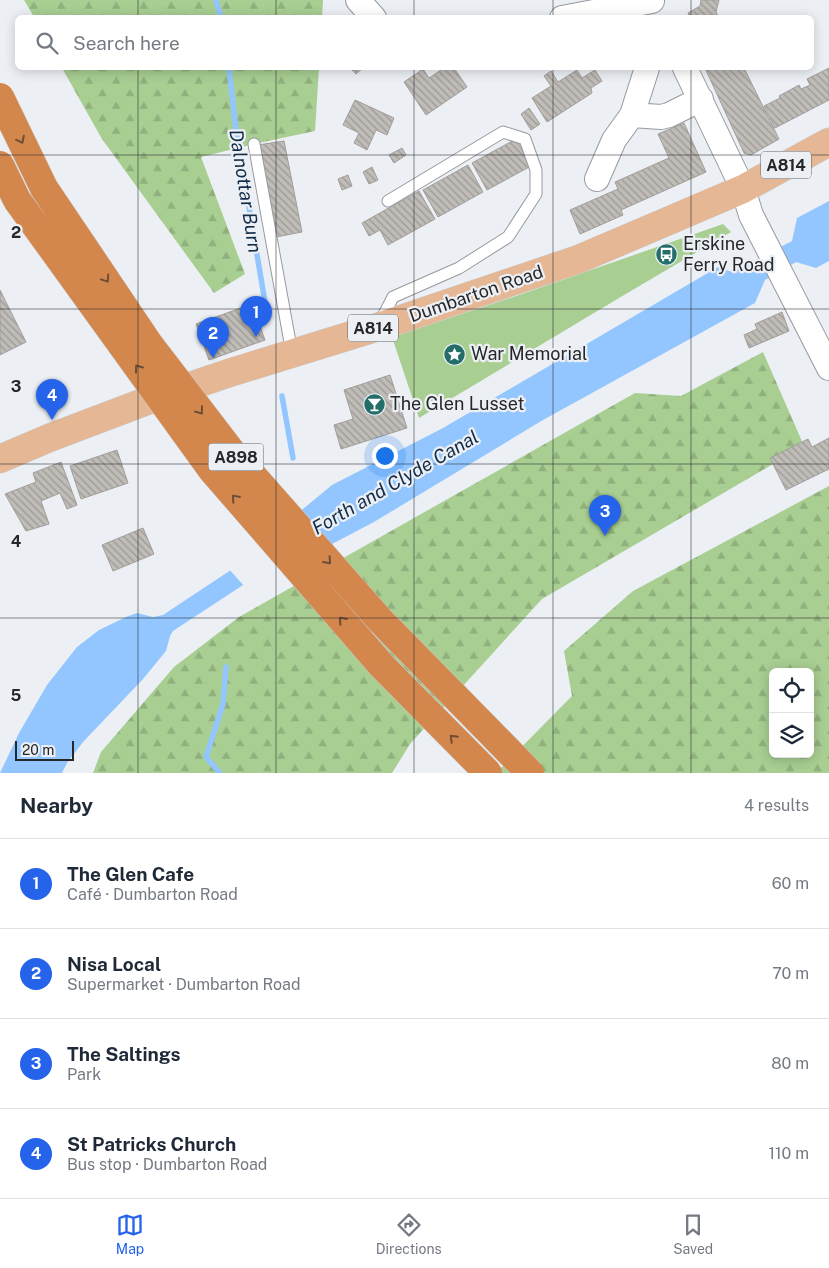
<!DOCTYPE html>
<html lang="en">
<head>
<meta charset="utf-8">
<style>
  body { margin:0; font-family:"Public Sans",sans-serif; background:#f2f2f3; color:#1f2937 }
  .controls { position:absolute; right:15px; bottom:15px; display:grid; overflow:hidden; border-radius:8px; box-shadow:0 2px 12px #0003 }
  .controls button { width:45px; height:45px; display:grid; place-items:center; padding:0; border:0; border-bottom:1px solid #e0e1e3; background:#fff; color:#1f2937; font:25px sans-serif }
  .scale { position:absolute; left:15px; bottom:12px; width:59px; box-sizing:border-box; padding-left:5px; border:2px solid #262729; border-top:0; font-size:14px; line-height:18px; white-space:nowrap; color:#262729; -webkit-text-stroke:4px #ecf0f5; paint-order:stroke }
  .you { position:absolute; left:384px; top:455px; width:18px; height:18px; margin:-12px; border:4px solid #fff; border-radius:50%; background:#1a73e8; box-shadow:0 0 0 8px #1a73e833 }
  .badge { display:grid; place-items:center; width:32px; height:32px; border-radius:50%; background:#2563eb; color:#fff; font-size:16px; font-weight:700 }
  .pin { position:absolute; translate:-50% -41px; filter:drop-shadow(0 1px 2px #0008) }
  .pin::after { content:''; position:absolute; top:26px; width:18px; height:15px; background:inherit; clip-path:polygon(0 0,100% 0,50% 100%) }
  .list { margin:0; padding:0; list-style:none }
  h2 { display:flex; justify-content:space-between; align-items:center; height:65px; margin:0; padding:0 20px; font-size:21px }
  h2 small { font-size:16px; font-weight:400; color:#747a83 }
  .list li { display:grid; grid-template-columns:32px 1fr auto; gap:15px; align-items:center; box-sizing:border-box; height:90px; padding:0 20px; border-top:1px solid #e0e1e3 }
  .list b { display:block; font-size:19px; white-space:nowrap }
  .list p { margin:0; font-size:16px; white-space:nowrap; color:#747a83 }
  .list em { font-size:16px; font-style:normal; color:#747a83 }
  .icon { flex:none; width:28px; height:28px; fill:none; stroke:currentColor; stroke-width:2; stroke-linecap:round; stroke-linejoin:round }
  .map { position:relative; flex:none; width:829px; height:773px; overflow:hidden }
  .search { position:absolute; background:#fff; box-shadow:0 2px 12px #0003; left:15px; right:15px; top:15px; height:55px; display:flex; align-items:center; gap:12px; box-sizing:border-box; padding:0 18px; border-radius:8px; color:#747a83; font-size:19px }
  .sheet { height:425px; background:#fff }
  nav { display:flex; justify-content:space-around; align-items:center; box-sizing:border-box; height:70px; border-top:1px solid #e0e1e3; background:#fff; font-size:14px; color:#747a83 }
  nav a { display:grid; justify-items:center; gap:2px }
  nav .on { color:#2563eb }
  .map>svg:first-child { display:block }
  .green { fill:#a8ce92 }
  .forest { fill:url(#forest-firs); fill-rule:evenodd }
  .water { fill:#93c6ff }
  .pier { fill:#ecf0f5 }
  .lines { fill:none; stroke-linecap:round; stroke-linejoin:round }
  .stream { stroke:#93c6ff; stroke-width:5.5 }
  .building { fill:url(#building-back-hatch); stroke:#a29e9a }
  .lane-casing { stroke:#96999e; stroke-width:13 }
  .street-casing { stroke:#96999e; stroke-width:26 }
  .primary-casing { stroke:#cbcbcc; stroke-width:29 }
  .lane { stroke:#fff; stroke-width:11 }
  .street { stroke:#fff; stroke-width:24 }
  .primary { stroke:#e5b794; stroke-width:28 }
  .highway-bridge-casing { stroke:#cbcbcc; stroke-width:29; stroke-linecap:butt }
  .highway-bridge { stroke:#d4874c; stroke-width:28 }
  .oneway { stroke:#6c4d37 }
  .grid { fill:none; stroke:#262729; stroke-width:1; stroke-opacity:0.55 }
  .labels { text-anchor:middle; stroke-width:4.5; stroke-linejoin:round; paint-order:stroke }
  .shield { fill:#ecf0f5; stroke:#616366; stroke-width:1 }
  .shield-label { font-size:16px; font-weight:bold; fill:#262729 }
  .poi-label { font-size:18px; fill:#262729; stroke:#ecf0f5; text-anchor:start }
  .street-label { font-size:18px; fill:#262729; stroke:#ecf0f5 }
  .water-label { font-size:19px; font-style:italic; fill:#122c48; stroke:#ecf0f5 }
  .grid-label { font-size:16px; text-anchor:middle; font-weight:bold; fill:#262729; stroke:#ecf0f5; stroke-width:4.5; stroke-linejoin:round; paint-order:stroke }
</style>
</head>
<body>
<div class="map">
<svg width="829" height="773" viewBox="0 0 829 773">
  <defs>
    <pattern id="forest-firs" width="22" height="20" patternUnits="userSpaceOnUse" patternTransform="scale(1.25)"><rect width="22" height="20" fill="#a8ce92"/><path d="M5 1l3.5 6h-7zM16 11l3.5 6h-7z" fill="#90b17e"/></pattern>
    <pattern id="building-back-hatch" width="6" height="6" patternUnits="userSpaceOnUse" patternTransform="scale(1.25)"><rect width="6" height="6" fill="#c0bcb8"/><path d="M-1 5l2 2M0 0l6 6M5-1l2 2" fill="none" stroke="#9c9996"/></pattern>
  </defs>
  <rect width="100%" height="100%" fill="#ecf0f5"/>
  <path class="green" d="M723 224 731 232 619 298 419 418 392 337 522 294Z"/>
  <path class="forest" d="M24 0H323L322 18 34 17Z
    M62 68H319L315 131 254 144 201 157 245 274 214 293 102 139Z
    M763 352 804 446 542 599 410 744 392 773H93L101 752 174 667 239 617 635 393 681 396Z
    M829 486V773H496L572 696 564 651 633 591ZM773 672H810V754H773Z"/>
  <path class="water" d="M829 201V261L816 268 796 262 765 280 755 303 543 420 374 522 288 567 269 568 173 631 170 636 166 651 143 679 83 742 67 763 62 773H0L19 733 47 685 77 647 99 630 126 617 137 613 153 617 163 615 255 554 262 543 332 485 443 428 718 267 732 272 792 241 797 218Z"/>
  <path class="pier" d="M297 511 327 550 289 570 269 571 245 587 229 569 253 552 260 541Z"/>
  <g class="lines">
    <path class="stream" d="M216 0 221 18
      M229 68 236 130 267 314
      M282 396 293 458
      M220 773 206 757 223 704 226 667"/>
  </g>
  <path class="building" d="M701 0H719L716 12 719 18H690L688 13 700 6Z
    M350 68H363L356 74Z
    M444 68H454L467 87 426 115 404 82 423 69 429 78Z
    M705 68H744L779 139 751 155 744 153Z
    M829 68V100L775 128 764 106 780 98 779 96 799 85 801 89 810 85 807 79Z
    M577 70 582 78 595 70 602 81 591 88 592 93 547 122 532 98 551 86 544 76 551 71 558 82Z
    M355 100 394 118 387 135 376 130 367 150 354 143 359 133 343 125Z
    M529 108 540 124 531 130 521 114Z
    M684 123 706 172 621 210 623 215 580 234 570 210 618 189 615 182 669 158 658 134Z
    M516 139 531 166 487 190 472 163Z
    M284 141 302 232 276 237 258 145Z
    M402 148 406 155 394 163 389 155Z
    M468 165 483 192 438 217 423 190Z
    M372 167 378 180 369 184 363 172Z
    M348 175 352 186 342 190 338 179Z
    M419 191 435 219 388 245 380 230 369 236 362 223Z
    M0 290 26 342 0 355Z
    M252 304 265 340 209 360 196 324Z
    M782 312 789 331 749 348 744 335 757 329 755 324Z
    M390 375 407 428 341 449 334 425 353 419 344 390Z
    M829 438V469L786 490 770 458 808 439 812 447Z
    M117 450 128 483 81 499 70 466Z
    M61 462 77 505 67 509 60 493 41 501 49 524 26 531 5 494 36 482 33 473Z
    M143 528 154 554 113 571 102 545Z"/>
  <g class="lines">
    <defs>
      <path id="lane" d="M254 144 292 353
        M380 322 393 297 459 268 508 237 536 194V170L525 139 503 132 388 201"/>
      <path id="street" d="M358 0 374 18
        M562 18 652 1
        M685 68 743 189 751 215 829 368
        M632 115 661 117 669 115 701 99
        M597 179 614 140 632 115 647 68"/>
      <path id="primary" d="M0 459 49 438 152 399 229 373 378 327 579 259 743 189 829 142"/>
    </defs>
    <use href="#lane" class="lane-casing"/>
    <use href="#street" class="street-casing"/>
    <use href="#primary" class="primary-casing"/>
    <use href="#lane" class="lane"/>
    <use href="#street" class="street"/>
    <use href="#primary" class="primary"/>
    <defs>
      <path id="highway-bridge" d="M0 97 44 188 149 344 231 451 380 620 530 773
        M0 165 17 200 212 470 382 666 488 773"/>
    </defs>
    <use href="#highway-bridge" class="highway-bridge-casing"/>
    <use href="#highway-bridge" class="highway-bridge"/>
  </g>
  <defs><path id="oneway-chevron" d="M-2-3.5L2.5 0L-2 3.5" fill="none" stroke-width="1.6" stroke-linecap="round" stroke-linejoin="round" transform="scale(1.25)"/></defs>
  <g class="oneway">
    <use href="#oneway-chevron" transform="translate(21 140) rotate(64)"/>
    <use href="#oneway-chevron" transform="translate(106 279) rotate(56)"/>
    <use href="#oneway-chevron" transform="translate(138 368) rotate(-126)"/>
    <use href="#oneway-chevron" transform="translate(200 411) rotate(53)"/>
    <use href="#oneway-chevron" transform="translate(235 498) rotate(-131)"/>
    <use href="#oneway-chevron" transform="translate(328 561) rotate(48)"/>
    <use href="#oneway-chevron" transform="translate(342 620) rotate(-131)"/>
    <use href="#oneway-chevron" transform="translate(453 738) rotate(-135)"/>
  </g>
  <path class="grid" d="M138 0V18M276 0V18M414 0V18M553 0V18M691 0V18M138 68V773M276 68V773M414 68V773M553 68V773M691 68V773M0 155H829M0 309H829M0 464H829M0 618H829"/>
  <defs>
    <symbol id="bus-disc" viewBox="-11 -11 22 22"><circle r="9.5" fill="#246e6a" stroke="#ecf0f5"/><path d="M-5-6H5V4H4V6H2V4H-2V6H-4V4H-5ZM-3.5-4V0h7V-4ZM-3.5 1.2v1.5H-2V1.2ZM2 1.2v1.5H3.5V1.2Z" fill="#fff"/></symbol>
    <symbol id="sight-disc" viewBox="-11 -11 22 22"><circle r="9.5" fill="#246e6a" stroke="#ecf0f5"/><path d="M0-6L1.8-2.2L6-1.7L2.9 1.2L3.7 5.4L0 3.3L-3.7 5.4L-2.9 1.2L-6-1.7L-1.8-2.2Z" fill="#fff"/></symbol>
    <symbol id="bar-disc" viewBox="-11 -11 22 22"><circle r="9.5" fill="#246e6a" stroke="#ecf0f5"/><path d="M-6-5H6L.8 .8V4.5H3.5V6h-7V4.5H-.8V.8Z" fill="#fff"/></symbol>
  </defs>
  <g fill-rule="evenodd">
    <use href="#bus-disc" x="654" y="242" width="25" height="25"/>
    <use href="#sight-disc" x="442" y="342" width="25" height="25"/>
    <use href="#bar-disc" x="362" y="392" width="25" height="25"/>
  </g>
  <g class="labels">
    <g class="shield">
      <rect x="761" y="151.5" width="50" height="27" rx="4"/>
      <rect x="348" y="314.5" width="50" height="27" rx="4"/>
      <rect x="208.5" y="443.5" width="55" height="27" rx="4"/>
    </g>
    <g class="shield-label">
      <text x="786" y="171">A814</text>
      <text x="373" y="334">A814</text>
      <text x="236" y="463">A898</text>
    </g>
    <g class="poi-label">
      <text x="683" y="250">Erskine<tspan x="683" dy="21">Ferry Road</tspan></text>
      <text x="471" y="360">War Memorial</text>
      <text x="390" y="410">The Glen Lusset</text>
    </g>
    <g class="street-label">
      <text transform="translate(476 294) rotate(-19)" y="6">Dumbarton Road</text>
    </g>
    <g class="water-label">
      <text transform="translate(246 191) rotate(81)" y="7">Dalnottar Burn</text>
      <text transform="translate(395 482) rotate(-30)" y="7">Forth and Clyde Canal</text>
    </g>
  </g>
  <g class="grid-label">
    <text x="16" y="238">2</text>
    <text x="16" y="392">3</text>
    <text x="16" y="547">4</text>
    <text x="16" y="701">5</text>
  </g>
</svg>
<div class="controls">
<button><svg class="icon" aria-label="locate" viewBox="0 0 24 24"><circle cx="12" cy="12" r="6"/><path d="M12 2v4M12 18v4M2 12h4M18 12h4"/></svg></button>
<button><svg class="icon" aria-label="layers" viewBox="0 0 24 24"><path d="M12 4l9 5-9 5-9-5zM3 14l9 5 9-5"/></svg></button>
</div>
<div class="scale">20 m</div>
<div class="you"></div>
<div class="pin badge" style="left:256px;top:337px">1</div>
<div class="pin badge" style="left:213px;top:358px">2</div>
<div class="pin badge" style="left:605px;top:536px">3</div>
<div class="pin badge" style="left:52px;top:420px">4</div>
<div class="search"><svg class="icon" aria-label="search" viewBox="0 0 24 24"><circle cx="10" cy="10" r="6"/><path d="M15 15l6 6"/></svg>Search here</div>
</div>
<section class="sheet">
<h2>Nearby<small>4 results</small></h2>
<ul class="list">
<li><span class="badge">1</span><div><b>The Glen Cafe</b><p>Café · Dumbarton Road</p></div><em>60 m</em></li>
<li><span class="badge">2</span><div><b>Nisa Local</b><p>Supermarket · Dumbarton Road</p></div><em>70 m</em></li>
<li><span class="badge">3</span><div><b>The Saltings</b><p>Park</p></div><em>80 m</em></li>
<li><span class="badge">4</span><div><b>St Patricks Church</b><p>Bus stop · Dumbarton Road</p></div><em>110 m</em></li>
</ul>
</section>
<nav>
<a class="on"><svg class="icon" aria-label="map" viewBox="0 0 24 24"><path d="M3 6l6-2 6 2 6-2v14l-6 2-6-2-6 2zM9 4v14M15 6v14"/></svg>Map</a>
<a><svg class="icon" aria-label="directions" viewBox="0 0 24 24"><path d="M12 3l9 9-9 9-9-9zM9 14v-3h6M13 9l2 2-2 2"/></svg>Directions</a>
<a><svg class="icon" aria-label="saved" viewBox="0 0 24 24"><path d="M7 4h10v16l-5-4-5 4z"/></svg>Saved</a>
</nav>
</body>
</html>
